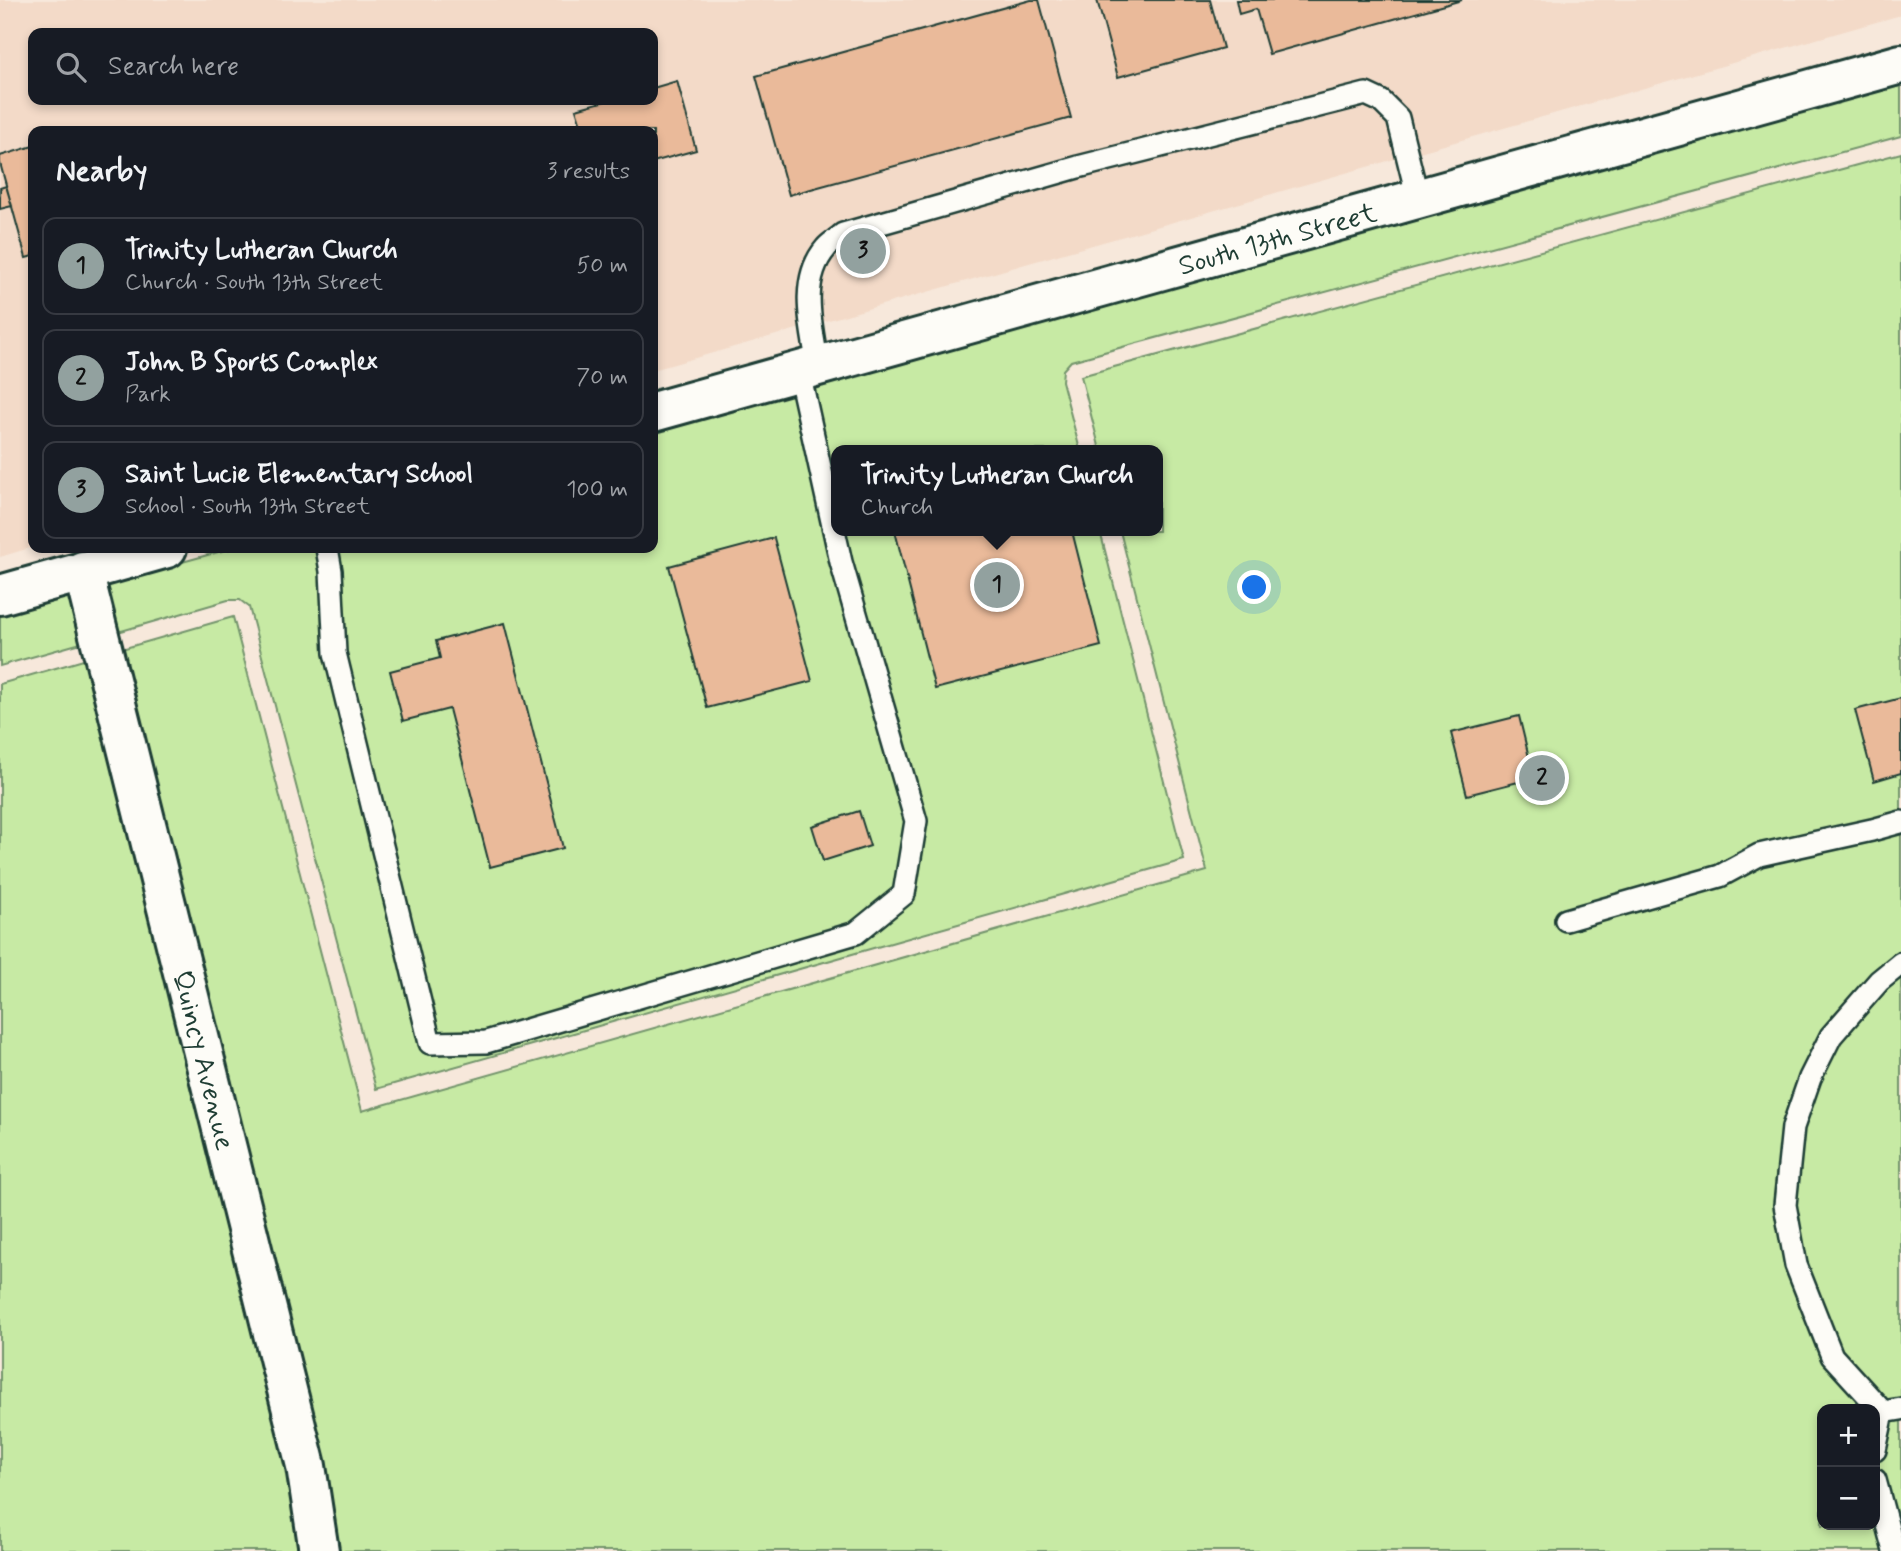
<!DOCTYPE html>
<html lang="en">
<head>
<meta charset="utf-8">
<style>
  body { margin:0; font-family:Mynerve,sans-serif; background:#242831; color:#f1f3f6 }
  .controls { position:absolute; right:21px; bottom:21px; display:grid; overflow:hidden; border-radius:14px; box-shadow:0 4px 10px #0003 }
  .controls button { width:63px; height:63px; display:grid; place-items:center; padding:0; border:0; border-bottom:2px solid #363941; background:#171b24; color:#f1f3f6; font:35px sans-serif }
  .you { position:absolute; left:1255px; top:588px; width:24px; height:24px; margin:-18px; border:5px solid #fff; border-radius:50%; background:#1a73e8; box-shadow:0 0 0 10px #1a73e833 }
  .badge { display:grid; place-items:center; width:46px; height:46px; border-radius:50%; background:#92a19f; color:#111; font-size:23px; font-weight:700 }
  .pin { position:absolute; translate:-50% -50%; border:4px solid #fff; box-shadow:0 2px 7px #0006 }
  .popup { position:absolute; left:831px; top:445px; width:332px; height:91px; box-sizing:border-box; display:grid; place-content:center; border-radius:14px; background:#171b24; filter:drop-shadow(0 2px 5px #0005); font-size:23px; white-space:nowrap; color:#9ea1a6 }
  .popup b { font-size:26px; color:#f1f3f6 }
  .popup::after { content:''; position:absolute; left:50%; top:100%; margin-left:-14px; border:14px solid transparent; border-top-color:#171b24 }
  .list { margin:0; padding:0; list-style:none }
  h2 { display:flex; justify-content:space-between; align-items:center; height:91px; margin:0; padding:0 28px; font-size:30px }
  h2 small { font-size:23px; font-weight:400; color:#9ea1a6 }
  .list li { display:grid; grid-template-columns:46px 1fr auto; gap:21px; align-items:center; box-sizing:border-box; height:98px; margin:0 14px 14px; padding:0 14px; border:2px solid #363941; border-radius:14px }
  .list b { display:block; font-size:26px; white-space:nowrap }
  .list p { margin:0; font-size:23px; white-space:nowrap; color:#9ea1a6 }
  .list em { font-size:23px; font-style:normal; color:#9ea1a6 }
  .icon { flex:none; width:38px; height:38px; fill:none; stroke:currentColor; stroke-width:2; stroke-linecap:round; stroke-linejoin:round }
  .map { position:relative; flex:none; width:1901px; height:1551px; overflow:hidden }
  .search { position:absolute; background:#171b24; box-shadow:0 4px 10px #0003; left:28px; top:28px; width:630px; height:77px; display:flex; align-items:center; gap:18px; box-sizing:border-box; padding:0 24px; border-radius:14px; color:#9ea1a6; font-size:26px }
  .panel { position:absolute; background:#171b24; box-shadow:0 4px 10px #0003; left:28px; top:126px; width:630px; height:427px; border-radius:14px }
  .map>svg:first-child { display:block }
  .built { fill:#f3dac8; fill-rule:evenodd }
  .green { fill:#c7eaa4; stroke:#73946c; stroke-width:2; fill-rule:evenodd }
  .building { fill:#eaba9a; stroke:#1f3d34; stroke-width:2 }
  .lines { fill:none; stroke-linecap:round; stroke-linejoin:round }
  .lane-casing { stroke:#1f3d34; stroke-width:26 }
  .street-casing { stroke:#1f3d34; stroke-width:44 }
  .secondary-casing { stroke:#1f3d34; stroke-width:44 }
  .lane { stroke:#fdfcf7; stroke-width:21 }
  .street { stroke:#fdfcf7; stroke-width:38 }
  .secondary { stroke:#fdfcf7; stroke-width:38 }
  .labels { text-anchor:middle; stroke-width:6; stroke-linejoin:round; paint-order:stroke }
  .street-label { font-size:28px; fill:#1f3d34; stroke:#fdfcf7 }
</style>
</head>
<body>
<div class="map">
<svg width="1901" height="1551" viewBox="0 0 1901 1551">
  <rect width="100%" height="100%" fill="#f7e8db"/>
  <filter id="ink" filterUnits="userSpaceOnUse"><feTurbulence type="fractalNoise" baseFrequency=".0143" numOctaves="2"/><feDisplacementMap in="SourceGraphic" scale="14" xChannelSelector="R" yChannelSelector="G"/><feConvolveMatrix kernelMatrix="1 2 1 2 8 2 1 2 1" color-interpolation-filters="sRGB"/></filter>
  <g filter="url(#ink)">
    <path class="built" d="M0 0H1901V15L653 370V131H33V547L0 557ZM33 33H653V100H33Z"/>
    <path class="green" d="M1901 82V136L1071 361 1063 370 1062 381 1080 450H836V531H1100L1184 860 376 1089 249 607 240 600H228L118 632 106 583 233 548H653V430Z
      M1901 153V1551H0V684L233 617 362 1111 1207 871 1120 531H1158V450H1100L1081 376ZM1822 1409H1875V1525H1822Z
      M68 593 81 643 0 666V613Z"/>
    <path class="building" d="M1031 0H1039L1071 118 789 195 756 76Z
      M1097 0H1210L1223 48 1118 77Z
      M1236 0H1462L1269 54 1256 9 1239 14Z
      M677 81 696 150 653 162V131H583L576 109 609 100H653V88Z
      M33 146V256L26 258 0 163V156Z
      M6 186 12 206 0 209V188Z
      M895 531H1072L1101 646 935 689Z
      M774 538 812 681 707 708 669 566Z
      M505 623 563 848 490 867 449 709 403 721 390 671 440 658 436 641Z
      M1901 698V773L1874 781 1855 710Z
      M1519 716 1534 778 1467 795 1451 733Z
      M859 811 870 846 823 861 812 826Z"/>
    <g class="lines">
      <defs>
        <path id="lane" d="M818 366C812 329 798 280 826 248 830 243 838 239 843 234L1078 167 1366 94 1381 101 1398 118 1418 199
          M327 548 331 571 335 653 430 1043 486 1042 856 933 904 894 916 821 841 562 799 372
          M1566 920 1720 876 1759 855 1872 830 1901 822
          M1883 1412 1832 1356 1796 1265 1785 1205 1793 1127 1810 1078 1831 1036 1879 981 1901 963
          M1875 1450 1883 1412 1901 1409
          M1875 1480 1894 1551"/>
        <g id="street">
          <path id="s1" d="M83 571 306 1466 319 1551"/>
        </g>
        <g id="secondary">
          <path id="s2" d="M653 412 1901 64"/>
          <path d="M0 595 167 548"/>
        </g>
      </defs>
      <use href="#lane" class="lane-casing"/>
      <use href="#street" class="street-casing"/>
      <use href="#secondary" class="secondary-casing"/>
      <use href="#lane" class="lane"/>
      <use href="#street" class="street"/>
      <use href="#secondary" class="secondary"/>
    </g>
  </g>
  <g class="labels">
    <g class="street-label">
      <text dy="10" stroke="none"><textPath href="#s2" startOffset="648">South 13th Street</textPath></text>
      <text dy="10" stroke="none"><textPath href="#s1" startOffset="504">Quincy Avenue</textPath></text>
    </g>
  </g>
</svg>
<div class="controls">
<button>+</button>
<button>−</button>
</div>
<div class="you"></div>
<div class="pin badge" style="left:997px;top:585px">1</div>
<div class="popup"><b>Trinity Lutheran Church</b>Church</div>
<div class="pin badge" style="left:1542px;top:778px">2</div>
<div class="pin badge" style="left:863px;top:251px">3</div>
<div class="search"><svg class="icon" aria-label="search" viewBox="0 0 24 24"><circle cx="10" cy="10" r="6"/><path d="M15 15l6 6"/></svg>Search here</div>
<section class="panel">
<h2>Nearby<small>3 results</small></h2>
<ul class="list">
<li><span class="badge">1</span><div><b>Trinity Lutheran Church</b><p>Church · South 13th Street</p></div><em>50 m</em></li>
<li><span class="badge">2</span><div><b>John B Sports Complex</b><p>Park</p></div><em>70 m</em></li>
<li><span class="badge">3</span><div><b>Saint Lucie Elementary School</b><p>School · South 13th Street</p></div><em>100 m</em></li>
</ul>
</section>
</div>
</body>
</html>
